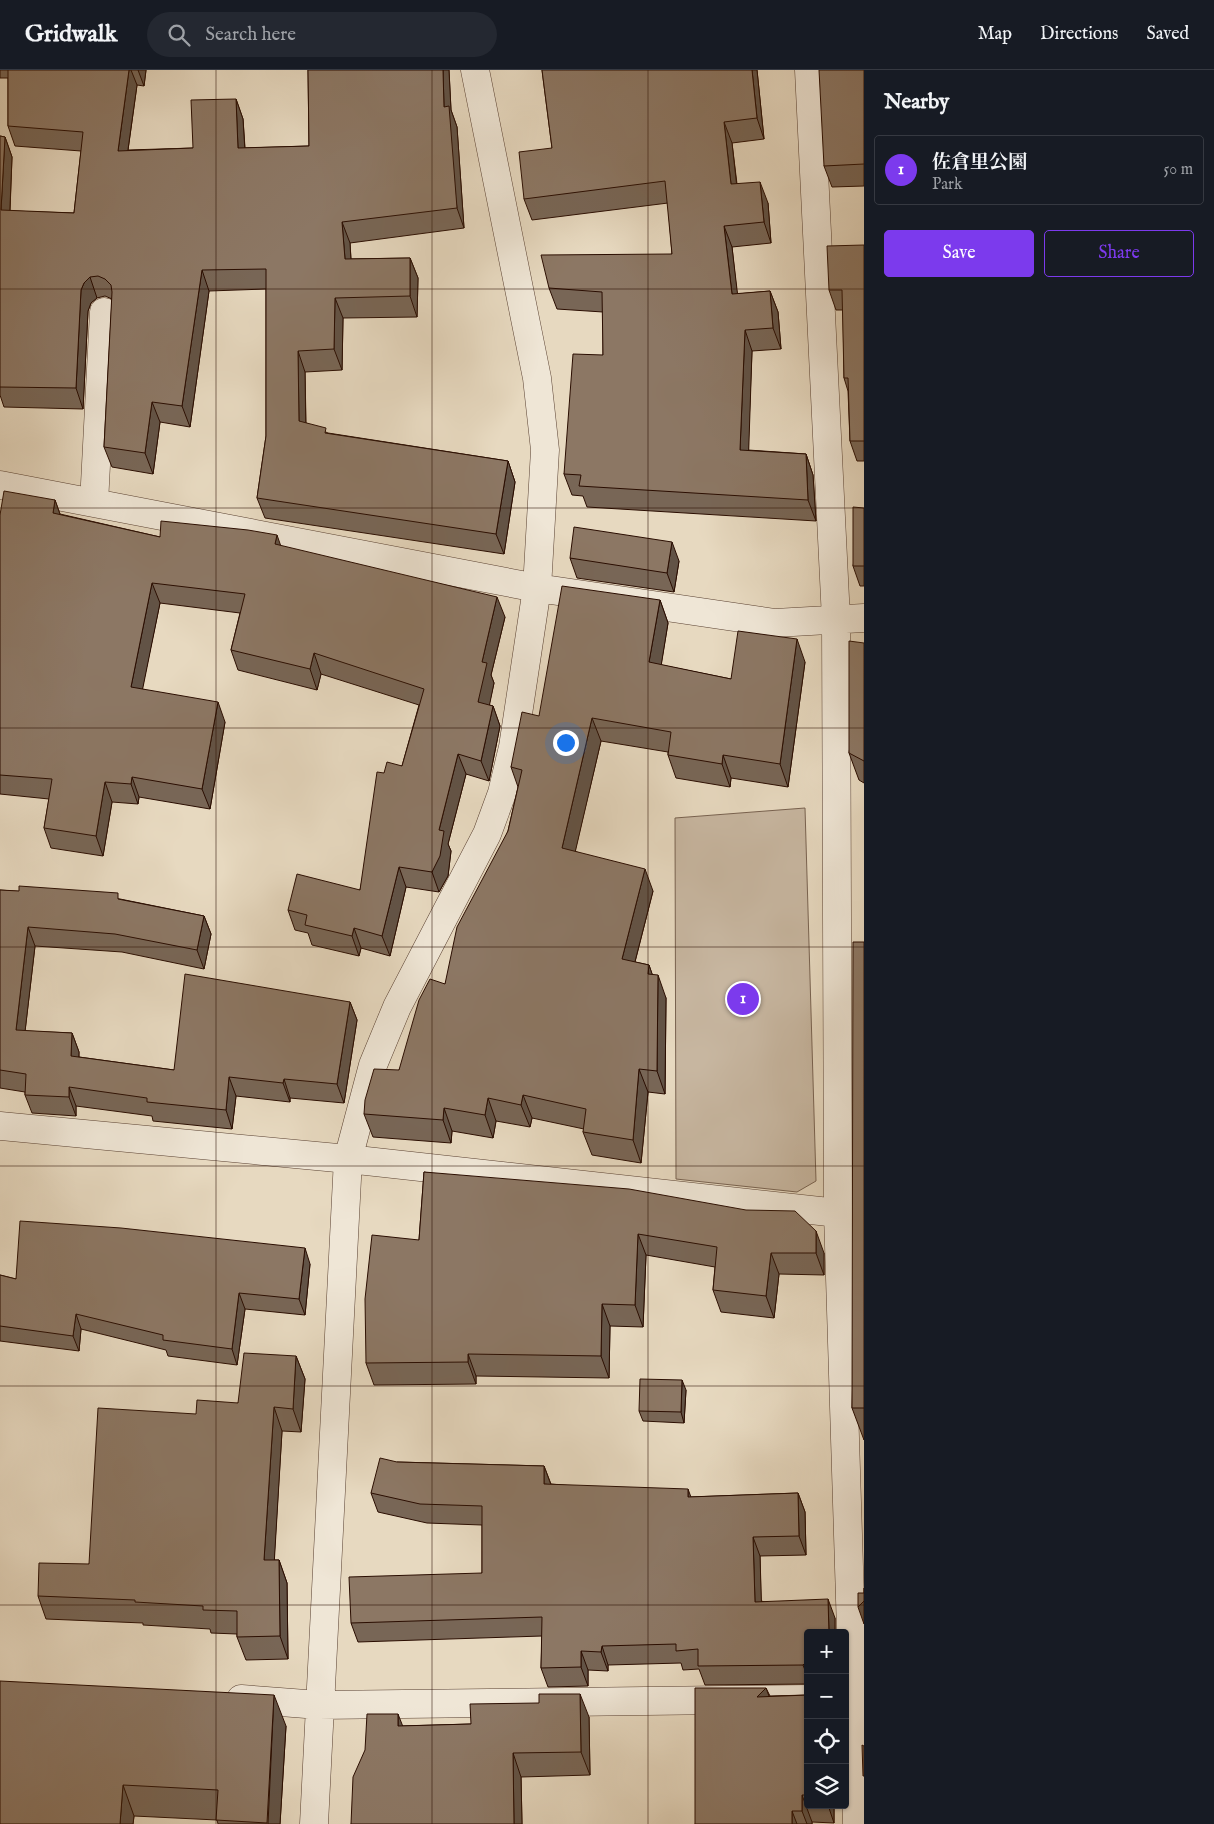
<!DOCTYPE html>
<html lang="en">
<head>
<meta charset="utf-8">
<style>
  body { margin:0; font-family:"IM FELL English","Noto Serif JP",serif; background:#242831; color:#f1f3f6 }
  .controls { position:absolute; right:15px; bottom:15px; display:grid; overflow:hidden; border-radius:5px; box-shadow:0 1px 4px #0004 }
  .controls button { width:45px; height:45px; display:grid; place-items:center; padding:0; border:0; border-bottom:1px solid #363941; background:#171b24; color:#f1f3f6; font:25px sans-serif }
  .you { position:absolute; left:565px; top:672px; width:18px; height:18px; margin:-12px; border:4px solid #fff; border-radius:50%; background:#1a73e8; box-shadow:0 0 0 8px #1a73e833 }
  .badge { display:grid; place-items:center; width:32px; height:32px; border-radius:50%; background:#7c3aed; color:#fff; font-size:16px; font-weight:700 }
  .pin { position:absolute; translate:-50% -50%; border:2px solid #fff; box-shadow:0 1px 5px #0006 }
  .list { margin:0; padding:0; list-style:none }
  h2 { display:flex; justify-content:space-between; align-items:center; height:65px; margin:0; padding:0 20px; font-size:21px }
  h2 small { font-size:16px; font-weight:400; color:#9ea1a6 }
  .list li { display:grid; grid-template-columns:32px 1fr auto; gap:15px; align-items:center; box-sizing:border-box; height:70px; margin:0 10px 10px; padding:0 10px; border:1px solid #363941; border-radius:5px }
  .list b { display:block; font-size:19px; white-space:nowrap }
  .list p { margin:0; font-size:16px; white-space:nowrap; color:#9ea1a6 }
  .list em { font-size:16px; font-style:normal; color:#9ea1a6 }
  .actions { display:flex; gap:10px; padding:15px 20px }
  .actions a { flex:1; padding:11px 0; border:1px solid #7c3aed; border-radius:5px; text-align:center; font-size:18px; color:#7c3aed }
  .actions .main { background:#7c3aed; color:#fff }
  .icon { flex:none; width:28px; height:28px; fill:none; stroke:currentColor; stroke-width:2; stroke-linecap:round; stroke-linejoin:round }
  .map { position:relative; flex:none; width:864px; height:1754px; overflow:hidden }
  header { display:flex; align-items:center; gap:30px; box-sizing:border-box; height:70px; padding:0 25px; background:#171b24; border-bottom:1px solid #363941 }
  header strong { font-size:24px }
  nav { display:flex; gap:28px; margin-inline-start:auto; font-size:18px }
  .search { width:350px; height:45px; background:#242831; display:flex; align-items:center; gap:12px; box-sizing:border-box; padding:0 18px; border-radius:28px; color:#9ea1a6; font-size:19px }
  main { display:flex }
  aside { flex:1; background:#171b24 }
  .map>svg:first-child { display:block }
  .green { fill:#c7b6a0; stroke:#786250 }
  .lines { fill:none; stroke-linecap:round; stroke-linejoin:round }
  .minor-casing { stroke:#594031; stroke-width:29 }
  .minor { stroke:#efe6d6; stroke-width:28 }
  .wall { fill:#786656; stroke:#2a0d01 }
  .shaded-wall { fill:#625346; stroke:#2a0d01 }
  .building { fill:#8c7764; stroke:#2a0d01 }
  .grid { fill:none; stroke:#2a0d01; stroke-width:1; stroke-opacity:0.55 }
</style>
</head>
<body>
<header>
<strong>Gridwalk</strong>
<div class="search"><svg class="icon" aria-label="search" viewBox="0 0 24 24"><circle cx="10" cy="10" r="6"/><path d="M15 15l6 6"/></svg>Search here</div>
<nav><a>Map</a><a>Directions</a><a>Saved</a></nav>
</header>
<main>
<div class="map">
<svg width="864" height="1754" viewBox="0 0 864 1754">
  <rect width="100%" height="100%" fill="#e7d9c0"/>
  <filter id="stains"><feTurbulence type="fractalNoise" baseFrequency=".004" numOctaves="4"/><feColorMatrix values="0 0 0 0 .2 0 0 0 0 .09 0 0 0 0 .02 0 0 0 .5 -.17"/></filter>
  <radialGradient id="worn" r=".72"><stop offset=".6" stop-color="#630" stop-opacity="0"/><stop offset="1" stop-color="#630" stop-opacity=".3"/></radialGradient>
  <path class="green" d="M805 738 816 1111 797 1122 676 1109 675 748Z"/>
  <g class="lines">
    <defs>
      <path id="minor" d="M809 0 836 549 838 1143 857 1754
        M0 415 537 518 775 553 864 548
        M94 433 104 242
        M0 1056 348 1089 838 1143
        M241 1629 319 1635 808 1629
        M314 1754 348 1089 373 995 397 937 487 764 502 723 513 677 537 518 545 380 537 308 475 0"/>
    </defs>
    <use href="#minor" class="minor-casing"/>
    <use href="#minor" class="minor"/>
  </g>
  <path class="wall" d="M0 0H146L144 16 137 15 128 80 193 78 236 29 243 49 245 78 309 76 308 0H449L451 40 457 57 464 158 350 173 351 189 410 188 418 208 417 247 343 248 342 300 305 302 306 353 328 363 508 391 515 412 504 484 265 448 257 428 266 366V219L209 221 190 357 160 352 153 404 112 397 104 377 112 229 105 226 97 228 91 233 88 241 83 339 4 337 0 325V66L5 67 12 87 10 141 74 143 81 81 15 76 8 56V8H0Z
    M542 0H757L764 69 732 73 737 114 768 133 771 173 732 177 737 224 770 221 778 242 781 279 752 281 748 380 806 384 813 405 816 451 587 437 583 426 572 425 564 404 603 285V242L557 239 549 218 672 184 668 133 532 150 524 129 552 78Z
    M864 0V116L832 117 824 96Z
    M864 175V391H857L850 371 848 321 844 308 843 240H836L829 220Z
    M55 430 60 444 160 467 280 476 505 547 491 605 494 613 489 635 493 636 500 656 489 711 466 704 448 774 451 781 448 806 439 822 406 817 390 886 361 878 359 886 312 875 308 863 295 860 288 840 360 820 384 703 402 696 419 635 321 604 317 620 238 600 231 580 240 543 160 533 142 619 225 652 210 739 139 727 138 734 112 732 103 786 51 778 44 758 49 729 0 724V445Z
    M864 438V516H860L853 496Z
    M570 488 679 491 674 522 577 508Z
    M660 530 668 553 661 595 731 609 805 592 788 717 731 708 730 717 676 708 668 685V682L601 671 575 781 653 821 635 892 649 895 652 904 666 928 665 1024 648 1022 641 1093 592 1085 583 1062 584 1059 532 1048 530 1057 496 1051 493 1068 452 1061 451 1073 373 1067 364 1044 399 1000 445 914 508 761 518 717 511 697 539 646Z
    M864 573V713L859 710 849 683Z
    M0 820 120 829 204 846 211 864 204 899 122 882 35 876 25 961 72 963 79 982V987L174 1000 350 932 357 950 344 1033 290 1028V1032L236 1026 232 1059 153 1051 152 1046 76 1036V1046L32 1043 25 1025V1022L0 1018Z
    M864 872V1370L852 1338Z
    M424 1102 824 1183V1205L779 1204 774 1248 721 1242 713 1220 715 1197 646 1185 643 1257 610 1256 609 1308 476 1306V1314L374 1315 366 1293 419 1170Z
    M310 1194 305 1245 245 1239 237 1295 168 1286 166 1280 81 1259 79 1281 0 1271V1205L16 1209Z
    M296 1286 305 1309 301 1362 282 1361 274 1490H279L287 1513 288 1589 246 1590 237 1567V1564L211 1563 210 1559 143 1555V1553L46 1549 38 1526 89 1494 196 1344 238 1333Z
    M686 1320 684 1353 643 1351 639 1341Z
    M397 1392 544 1396 551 1414 691 1427 798 1423 805 1442 806 1485 760 1486 761 1531 835 1548V1563H808V1614L705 1615 699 1599 683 1600 681 1593 608 1595V1601L588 1600V1616L548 1617 541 1598 542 1566 358 1572 351 1553 482 1503V1455L427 1453 378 1442 371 1423Z
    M766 1618 770 1626 808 1625V1735H834V1753L812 1752V1754H695Z
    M589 1647 590 1705 521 1707 522 1754H351L402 1656 471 1654Z
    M286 1656 280 1754H218L217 1750 134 1746 133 1754H0Z"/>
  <path class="shaded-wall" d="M129 0H131L137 15 125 101 118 81Z
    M138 0H146L144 16Z
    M443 0H449V1L451 40 457 57 464 158 457 138 444 37Z
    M752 0H757L764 69 757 48Z
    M236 29 243 49 246 98 238 78Z
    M724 52 732 73 739 136 731 114Z
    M5 67 12 87 9 161 1 140Z
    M760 112 768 133 771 173 764 152Z
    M342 152 350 173 352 209 345 189Z
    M724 156 732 177 740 245 732 224Z
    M410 188 418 208 417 247 410 226Z
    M202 200 209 221 190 357 182 336Z
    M90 207 97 228 91 233 88 241 83 339 76 318 81 220 84 213Z
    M770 221 778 242 781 279 773 258Z
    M335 228 343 248 342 300 334 279Z
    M745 260 752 281 748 401 740 380Z
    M298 281 305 302 306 372 299 351Z
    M152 332 160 352 153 404 145 383Z
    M806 384 813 405 816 451 808 430Z
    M508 391 515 412 504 484 496 464Z
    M55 430 62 450 53 443Z
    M277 465 284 485 275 474Z
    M672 472 679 491 674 522 667 503Z
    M152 513 160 533 139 637 131 617Z
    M497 527 505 547 491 605 494 613 486 652 478 632 482 592Z
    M660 530 668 553 658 615 649 592Z
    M797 569 805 592 788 717 780 694Z
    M314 583 321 604 317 620 310 599Z
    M218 632 225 652 210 739 202 719Z
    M493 636 500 656 489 711 481 691Z
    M592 648 601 671 571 800 562 778Z
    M458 684 466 704 448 774 451 781 448 806 439 822 432 802 439 760Z
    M723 685 731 708 730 717 722 694Z
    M132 707 139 727 138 734 131 714Z
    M105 712 112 732 103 786 96 766Z
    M399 797 406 817 390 886 382 866Z
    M645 799 653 821 630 911 622 889Z
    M204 846 211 864 204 899 197 880Z
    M28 857 35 876 23 979 16 960Z
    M354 858 361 878 359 886 352 866Z
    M649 895 657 918 648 904Z
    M658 905 666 928 665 1024 657 1001Z
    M350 932 357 950 344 1033 337 1014Z
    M72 963 79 982 78 1004 71 986Z
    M639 999 648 1022 641 1093 633 1070Z
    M229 1007 236 1026 232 1059 226 1040Z
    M284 1009 290 1028V1032L283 1013Z
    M69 1017 76 1036V1046L69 1027Z
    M523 1025 532 1048 530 1057 521 1035Z
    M488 1028 496 1051 493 1068 485 1045Z
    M444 1038 452 1061 451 1073 443 1050Z
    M816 1161 824 1183V1205L816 1183Z
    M638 1164 646 1185 643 1257 635 1235Z
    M305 1178 310 1194 305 1245 299 1229Z
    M771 1183 779 1204 774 1248 766 1226Z
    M239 1223 245 1239 237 1295 232 1279Z
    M602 1234 610 1256 609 1308 601 1286Z
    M76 1244 81 1259 79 1281 73 1266Z
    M468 1284 476 1306V1314L468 1292Z
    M296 1286 305 1309 301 1362 293 1339Z
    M682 1310 686 1320 684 1353 681 1342Z
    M274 1337 282 1361 273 1513 264 1490Z
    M544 1396 551 1415 544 1414Z
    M688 1419 695 1438 688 1427Z
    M798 1423 805 1442 806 1485 799 1466Z
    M753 1467 760 1486 762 1551 755 1532Z
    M279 1490 287 1513 288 1589 280 1566Z
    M828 1529 835 1548V1563H829Z
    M864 1531V1554L858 1537Z
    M602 1576 608 1595V1601L601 1582Z
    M581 1581 588 1600V1616L581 1597Z
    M808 1590V1608L803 1595Z
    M766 1618 776 1645 757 1627Z
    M580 1624 589 1647 590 1705 581 1682Z
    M274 1625 286 1656 280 1754H268Z
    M398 1644 407 1667 398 1656Z
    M513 1683 521 1707 522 1754H514Z
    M123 1715 134 1746 133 1754H120Z
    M802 1725 812 1752V1754H807L802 1741Z
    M828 1735H834V1753Z
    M792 1741 797 1754H792Z"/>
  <path class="building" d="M8 0H129L118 81 193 78 191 30 236 29 238 78 309 76 308 0H443L444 37 449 36 457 138 342 152 345 189 410 188V226L335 228 334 279 298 281 299 351 326 358 325 363 508 391 496 464 257 428 266 366V199L202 200 182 336 152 332 145 383 104 377 112 222 111 215 105 209 98 206 90 207 84 213 81 220 76 318 0 317V66L5 67 1 140 74 143 83 62 8 56Z
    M542 0H752L757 48 724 52 731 114 760 112 764 152 724 156 732 224 770 221 773 258 745 260 740 380 806 384 808 430 579 416 581 405 564 404 573 284 603 285 602 222 549 218 541 185 672 184 665 111 524 129 519 82 552 78Z
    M819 0H864V94L824 96Z
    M864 175V371H850L848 308H844L842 220H829L827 176Z
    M4 421 55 430 53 443 160 467 161 451 248 460 277 465 275 474 497 527 482 592 487 593 478 632 493 636 481 691 458 684 439 760 444 761 440 786 432 802 399 797 382 866 354 858 352 866 305 855 307 845 288 840 297 804 360 820 377 702 384 703 387 692 402 696 424 619 314 583 310 599 231 580 245 524 152 513 131 617 218 632 202 719 132 707 131 714 105 712 96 766 44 758 52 709 0 705V445Z
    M853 437 864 438V496H853Z
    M574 457 672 472 667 503 570 488Z
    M562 516 660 530 649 592 731 609 738 561 797 569 780 694 723 685 722 694 668 685 671 662 592 648 562 778 645 799 622 889 649 895 648 904 658 905 657 1001 639 999 633 1070 583 1062 586 1039 523 1025 521 1035 488 1028 485 1045 444 1038 443 1050 364 1044 365 1030 374 999 399 1000 419 930 430 909 445 914 457 857 508 761 522 700 511 697 522 642 539 646Z
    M849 571 864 573V691L849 683Z
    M19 816 118 823V829L204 846 197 880 115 864 28 857 16 960 72 963 71 986 174 1000 185 904 350 932 337 1014 284 1009 283 1013 229 1007 226 1040 147 1032V1028L69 1017V1027L25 1025 26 1004 0 1000V820L19 821Z
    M853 872H864V1338H852Z
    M424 1102 629 1119 746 1140 795 1141 816 1161V1183H771L766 1226 713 1220 717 1177 638 1164 635 1235 602 1234 601 1286 468 1284V1292L366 1293 365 1229 372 1165 419 1170Z
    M20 1151 121 1158 305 1178 299 1229 239 1223 232 1279 163 1270V1265L76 1244 73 1266 0 1256V1205L16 1209Z
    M244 1283 296 1286 293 1339 274 1337 264 1490H279L280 1566 237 1567V1541L203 1540V1536L135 1532V1530L38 1526 39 1493 89 1494 98 1338 196 1344 197 1330 238 1333Z
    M640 1309 682 1310 681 1342 639 1341Z
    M380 1388 397 1392 544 1396V1414L688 1419V1427L798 1423 799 1466 753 1467 755 1532 828 1529 829 1563H808V1590L803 1595 698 1596V1579L676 1581V1574L602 1576 601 1582 581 1581V1597L541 1598 542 1547 351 1553 349 1507 482 1503V1436L420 1434 371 1423Z
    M864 1518V1531L858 1537V1523H864Z
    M0 1611 274 1625 267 1753 216 1750 218 1720 123 1715 120 1754H0Z
    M695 1618H766L757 1627 808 1625V1725H802V1741H792V1754H695Z
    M539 1624H580L581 1682 513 1683 514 1754H351L353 1707 365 1680 367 1644H398V1656L471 1654 470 1634 539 1633Z
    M862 1675 864 1676V1706H863Z"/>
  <path class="grid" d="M216 0V1754M432 0V1754M648 0V1754M0 219H864M0 438H864M0 658H864M0 877H864M0 1096H864M0 1316H864M0 1535H864"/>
  <rect width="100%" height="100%" filter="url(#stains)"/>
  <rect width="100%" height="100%" fill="url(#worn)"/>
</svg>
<div class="controls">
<button>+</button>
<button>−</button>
<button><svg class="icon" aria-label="locate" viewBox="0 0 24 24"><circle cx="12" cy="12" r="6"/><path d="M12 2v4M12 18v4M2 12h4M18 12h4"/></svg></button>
<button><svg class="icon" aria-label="layers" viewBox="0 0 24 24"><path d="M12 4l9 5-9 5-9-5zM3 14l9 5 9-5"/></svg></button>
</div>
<div class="you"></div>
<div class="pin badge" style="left:743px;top:929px">1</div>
</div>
<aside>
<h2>Nearby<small></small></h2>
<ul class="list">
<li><span class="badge">1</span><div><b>佐倉里公園</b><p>Park</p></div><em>50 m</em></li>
</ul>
<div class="actions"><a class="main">Save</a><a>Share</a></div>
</aside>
</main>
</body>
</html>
